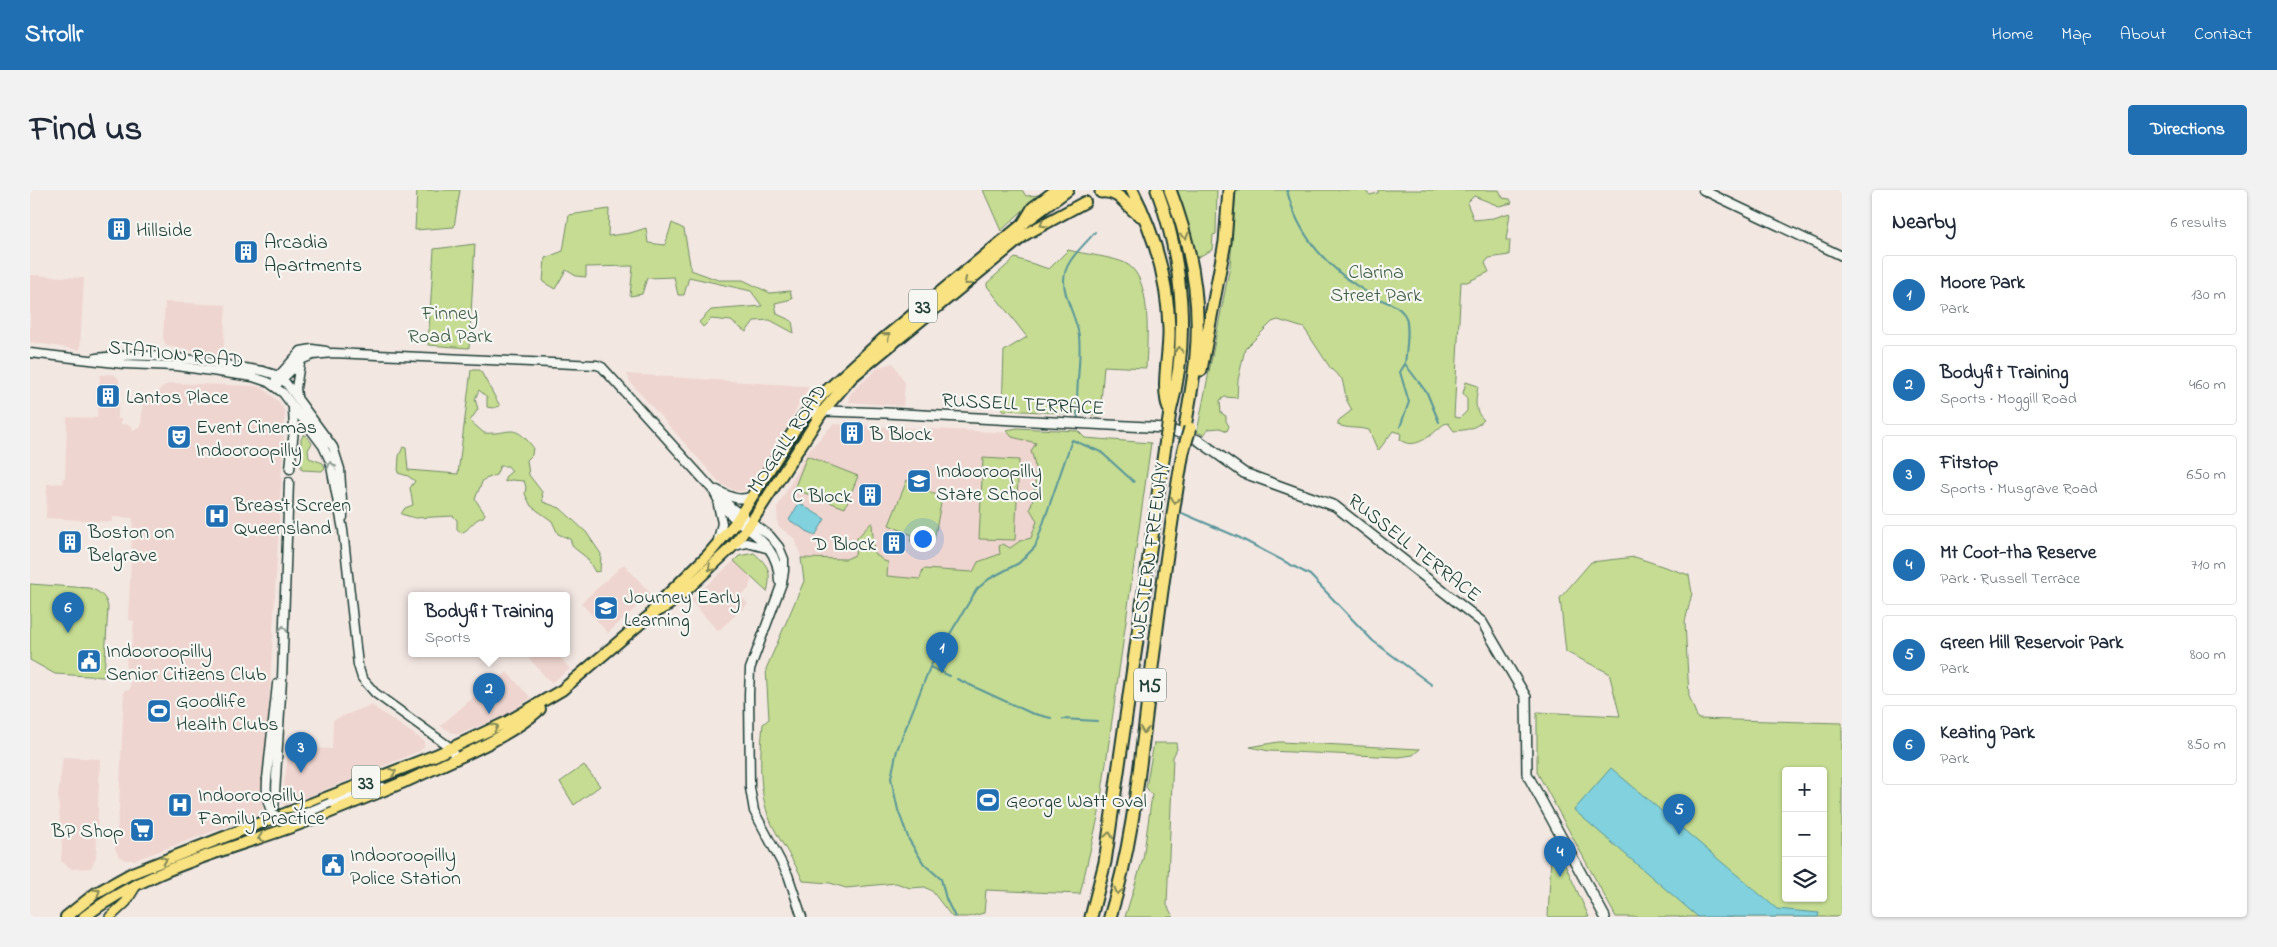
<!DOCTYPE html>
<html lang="en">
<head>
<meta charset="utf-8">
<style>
  body { margin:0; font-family:"Indie Flower",sans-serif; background:#f2f2f3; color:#1f2937 }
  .controls { position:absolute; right:15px; bottom:15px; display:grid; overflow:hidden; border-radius:5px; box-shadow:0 1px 4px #0004 }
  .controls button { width:45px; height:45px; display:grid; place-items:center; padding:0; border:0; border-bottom:1px solid #e0e1e3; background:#fff; color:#1f2937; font:25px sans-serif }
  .you { position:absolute; left:892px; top:348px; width:18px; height:18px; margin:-12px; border:4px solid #fff; border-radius:50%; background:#1a73e8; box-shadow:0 0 0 8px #1a73e833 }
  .badge { display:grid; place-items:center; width:32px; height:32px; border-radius:50%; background:#1f6fb2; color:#fff; font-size:16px; font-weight:700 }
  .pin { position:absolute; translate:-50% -41px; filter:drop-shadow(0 1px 2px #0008) }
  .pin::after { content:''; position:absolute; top:26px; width:18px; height:15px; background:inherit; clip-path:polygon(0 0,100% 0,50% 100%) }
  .popup { position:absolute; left:378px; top:402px; width:162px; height:65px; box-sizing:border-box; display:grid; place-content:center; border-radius:5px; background:#fff; filter:drop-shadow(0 1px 4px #0005); font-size:16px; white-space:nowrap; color:#747a83 }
  .popup b { font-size:19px; color:#1f2937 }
  .popup::after { content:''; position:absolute; left:50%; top:100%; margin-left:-10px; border:10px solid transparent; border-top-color:#fff }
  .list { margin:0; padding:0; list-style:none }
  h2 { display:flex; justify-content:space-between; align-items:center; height:65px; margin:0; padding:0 20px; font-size:21px }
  h2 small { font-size:16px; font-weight:400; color:#747a83 }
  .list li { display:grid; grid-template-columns:32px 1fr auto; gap:15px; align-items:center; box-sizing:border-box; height:80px; margin:0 10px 10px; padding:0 10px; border:1px solid #e0e1e3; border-radius:5px }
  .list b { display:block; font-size:19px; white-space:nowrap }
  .list p { margin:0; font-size:16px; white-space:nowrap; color:#747a83 }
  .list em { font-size:16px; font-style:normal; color:#747a83 }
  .icon { flex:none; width:28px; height:28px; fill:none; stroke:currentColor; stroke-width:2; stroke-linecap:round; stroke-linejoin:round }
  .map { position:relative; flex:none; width:1812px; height:727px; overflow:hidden; border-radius:5px }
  header { display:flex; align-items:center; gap:30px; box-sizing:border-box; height:70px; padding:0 25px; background:#1f6fb2; color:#fff }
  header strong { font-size:24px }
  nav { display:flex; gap:28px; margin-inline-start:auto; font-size:18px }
  .intro { display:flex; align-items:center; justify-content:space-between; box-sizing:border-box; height:120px; padding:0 30px }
  h1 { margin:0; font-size:35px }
  .button { padding:12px 22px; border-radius:5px; background:#1f6fb2; color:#fff; font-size:18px; font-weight:700 }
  main { display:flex; gap:30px; padding:0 30px }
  aside { flex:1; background:#fff; border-radius:5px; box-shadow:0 1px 4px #0004 }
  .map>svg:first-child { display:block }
  .built { fill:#efd5cf }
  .green { fill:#c5dc92; stroke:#728c63; fill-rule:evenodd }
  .water { fill:#81d1de; stroke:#5a969a }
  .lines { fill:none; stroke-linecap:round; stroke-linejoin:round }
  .stream { stroke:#5a969a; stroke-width:2 }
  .tertiary-casing { stroke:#1f3d34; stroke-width:11 }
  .secondary-casing { stroke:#1f3d34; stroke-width:12 }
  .primary-casing { stroke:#1f3d34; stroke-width:12 }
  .trunk-casing { stroke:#1f3d34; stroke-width:14 }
  .motorway-casing { stroke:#1f3d34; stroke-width:15 }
  .tertiary { stroke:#f6f6f2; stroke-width:8 }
  .secondary { stroke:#f6f6f2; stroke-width:9 }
  .primary { stroke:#f8e281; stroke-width:9 }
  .trunk { stroke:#f8e281; stroke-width:10 }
  .motorway { stroke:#f8e281; stroke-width:11 }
  .tertiary-bridge-casing { stroke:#1f3d34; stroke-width:11; stroke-linecap:butt }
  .motorway-bridge-casing { stroke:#1f3d34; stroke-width:15; stroke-linecap:butt }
  .tertiary-bridge { stroke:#f6f6f2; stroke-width:8 }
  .motorway-bridge { stroke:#f8e281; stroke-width:11 }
  .oneway { stroke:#818757 }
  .oneway2 { stroke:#8a9a93 }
  .labels { text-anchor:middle; stroke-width:4.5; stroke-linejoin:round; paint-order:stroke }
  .shield { fill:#f6f6f2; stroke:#60746d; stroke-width:1 }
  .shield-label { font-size:19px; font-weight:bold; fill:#1f3d34 }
  .poi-label { font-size:20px; fill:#1f3d34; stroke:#f6f6f2; text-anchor:start }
  .park-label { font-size:20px; fill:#405d47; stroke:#f6f6f2 }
  .street-label { font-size:20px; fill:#1f3d34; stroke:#f6f6f2 }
</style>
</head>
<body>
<header>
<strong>Strollr</strong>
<nav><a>Home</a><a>Map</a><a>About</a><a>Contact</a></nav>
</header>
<div class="intro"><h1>Find us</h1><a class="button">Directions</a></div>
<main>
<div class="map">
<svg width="1812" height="727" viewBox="0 0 1812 727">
  <rect width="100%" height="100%" fill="#f3e7e2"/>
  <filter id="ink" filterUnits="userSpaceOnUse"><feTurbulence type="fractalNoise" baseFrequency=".02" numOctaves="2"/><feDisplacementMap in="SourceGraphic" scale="10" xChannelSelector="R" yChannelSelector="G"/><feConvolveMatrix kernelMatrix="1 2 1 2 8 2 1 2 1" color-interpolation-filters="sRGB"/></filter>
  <g filter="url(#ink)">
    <path class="built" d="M0 85 54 88 50 160 0 152Z
      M135 112 196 115 193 166 136 156 133 147Z
      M863 173 875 193 873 216 819 212V206L823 201 849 177Z
      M84 184 89 189 88 229H91V234L100 235 104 240 111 237 113 210 118 207 121 208 133 196 142 193 226 196 234 199 249 212 255 222 233 623 105 670H96L89 666 85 659 89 619 94 500H100L101 478H96L97 455H102L104 431 98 430 103 328 83 327 82 332 16 328 17 294 35 293 32 292 33 288H35L37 227 67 228 70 185Z
      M597 184 774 196 779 197 725 292 713 301H705L690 293 600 192Z
      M803 234 1027 245 1005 352 947 382 891 390 856 386 858 372 771 368 765 349 748 336 747 318 776 264Z
      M704 371 722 389 718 400 710 405 718 414 688 441 660 410Z
      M594 374 621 404 578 443 551 413Z
      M498 463H526L540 479 521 493 496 465Z
      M477 482 501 508 476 525 427 545 410 536 466 488 468 490Z
      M341 515 394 551V557L390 561 255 616 253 614 252 610 257 573 256 557 302 559 303 530Z
      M33 567 70 569 66 667 61 678 42 679 31 671 32 657 28 606Z"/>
    <path class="green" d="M387 0H430L424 37 385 40Z
      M953 0H992L996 6 1009 5 971 41Z
      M1145 0H1187L1186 44 1183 45 1182 60 1166 68 1156 28Z
      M1206 0H1334L1340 5 1348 3V0H1469L1473 8 1480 9 1482 13 1469 16 1444 6 1437 13 1444 30 1463 28 1480 23 1476 50H1480L1479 65 1459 68 1455 73 1459 82 1437 92H1431L1424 227 1430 228 1437 221V209L1433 203 1436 192 1448 196C1446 210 1443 220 1454 230 1444 239 1437 240 1424 241L1418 233 1414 234C1402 244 1386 261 1370 250L1371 243 1363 241 1348 261 1339 240C1328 237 1318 239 1308 235V231L1322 220 1317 211 1312 189 1301 179 1274 138 1248 130 1242 132 1215 159 1208 190 1207 208 1195 207 1190 210 1191 223 1196 226V231L1199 236 1197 241 1190 238 1178 239 1174 245 1167 242 1200 76Z
      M579 19 578 46 600 43 616 38 618 53 635 55 642 33 654 39 661 80 688 90H713L740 103 760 101 762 109 745 113 747 124 762 131 764 143 740 130 724 131 716 142 701 131 681 129 673 137 669 132 681 120 732 116 721 101 659 87 654 105H648L644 87 617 88 612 104 600 106 603 76 556 77V87L546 86 536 80 525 99 513 92 515 68 533 61 539 25Z
      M445 54 439 158 398 155 404 59Z
      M1038 60C1053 64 1083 67 1095 73 1123 86 1117 152 1116 178L1074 176 1070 225 972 220 974 161 997 147 957 96V93L985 68 1019 79Z
      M441 180H450L470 216 463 218 457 217V207L449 200 445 209 448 219 440 231 454 243C482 245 482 231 503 257L502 265 497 270 499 285 512 302 513 312 530 318 556 342 571 364 570 381 565 382 557 368 543 357 540 349 528 344 522 331 501 316 495 304 496 297 494 291 481 290 475 292V287L482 281 478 276H470L466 285 453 290 445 309 455 324 453 327C442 330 440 340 431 343L427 340V330L423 326 385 328 371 324 375 318 383 315 380 298 385 291 378 286 368 283 369 266 373 257 376 258 378 280 428 284Z
      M987 238 1048 241 1055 248 1121 253 1069 623 1050 704 956 700 954 723 938 727H922L902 701 895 697 880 698 866 693 816 698 800 693 773 691C764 669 749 651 740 630 728 601 730 565 733 534L739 529 736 479 774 391 771 368 816 369 825 365 827 348 842 332 844 363 854 371 858 372 857 386 890 389 893 379 943 382 948 372 970 364 969 356 973 354 980 358 990 351 1001 348 1007 331 1000 319C1006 300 1008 280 1001 261L1006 253 982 247 976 240Z
      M274 244 282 253 278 260 279 268 293 273 295 278 292 281 272 280 271 278V249Z
      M777 266 828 286 815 318 764 299Z
      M953 268 989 270 985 350 949 349Z
      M877 290 912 308 904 350 892 346 888 353 880 351 882 345 859 335Z
      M724 363C739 376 742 382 737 402L704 371 709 366Z
      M1605 367 1659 385 1662 403 1655 432 1659 506 1668 529 1812 533V727H1586L1507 582V522L1590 526 1579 483 1536 462 1530 408 1561 372ZM1756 581H1793V708H1756Z
      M0 394 59 398C69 401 76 406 78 417L74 487 25 484 0 470Z
      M1248 552H1251L1390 559 1383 565 1369 567 1239 561 1220 557Z
      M1124 553H1146L1147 559 1143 567 1137 715 1143 727H1095L1113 669 1122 605 1116 597Z
      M554 575 570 596 544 615 530 592Z
      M1522 646 1559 727H1518Z"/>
    <path class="water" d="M769 313 795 329 785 346 759 330Z
      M1581 578 1747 719 1789 723 1788 727H1668L1544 620Z"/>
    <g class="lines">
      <path class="stream" d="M1257 0C1268 48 1300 80 1341 105 1352 112 1367 113 1374 124 1381 133 1376 163 1375 174L1397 203 1409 232
        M1048 230C1044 202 1052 174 1049 146 1047 128 1033 107 1034 90 1034 71 1054 56 1065 42
        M1370 237 1379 212 1370 182 1375 174
        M1152 323 1208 347 1280 385 1343 451 1402 495
        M900 477 920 486
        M927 489 1001 523 1021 528
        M1033 529 1067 531
        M925 727 916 709 911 689 894 674 879 650 868 620 861 588 867 560 900 477 947 399 959 389 989 373 1005 357 1042 250 1071 262 1104 292"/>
      <defs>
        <path id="tertiary" d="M1673 0 1812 66
          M0 163 94 174 147 176 223 187 238 192 253 203 293 256 300 271 313 340 328 475 332 488 345 503 421 558 425 568
          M66 168C123 160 177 172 233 181L246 185 256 193 303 257 310 279 313 327
          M246 189 271 161 282 159 296 161
          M245 196 273 169 283 165 303 163 567 175 572 177 683 300 702 318 740 346 749 357 754 369V381L752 393 720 479 719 505 720 598 724 621 758 685 772 727
          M267 206 266 198 270 173
          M260 279 264 239 263 219
          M687 300C698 306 711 313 723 305
          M685 304C703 342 748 342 749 391
          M688 350 692 333 688 315
          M703 356 717 353 736 358
          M237 589 247 494
          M300 613 352 597
          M244 620 252 489 259 292"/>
        <path id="secondary" d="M776 223 796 221 856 223 1136 238 1168 250 1214 283 1305 316 1452 432 1496 507 1497 584 1575 727"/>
        <path id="primary" d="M80 727 96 712 107 694"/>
        <path id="trunk" d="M622 422 632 410 678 365 706 332 772 228 795 202 853 149 994 33 1038 0
          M377 591C419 571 476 550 510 519
          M252 625 406 565 477 532 532 500 618 427 638 415 652 404 703 356 722 331 793 221 822 187 996 44 1055 12
          M36 727 66 703 102 683 243 628
          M54 727C113 682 184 664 253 640 294 626 334 608 374 592"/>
        <path id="motorway" d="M1102 0C1124 43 1138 90 1139 139 1140 166 1130 197 1140 222
          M1127 0C1153 70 1160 150 1140 222
          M1140 0C1160 52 1171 110 1166 165 1164 189 1159 214 1155 237
          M1071 2C1093 0 1097 21 1114 27
          M994 33 1003 18 1027 0
          M1171 180 1195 52 1199 0
          M1061 727 1075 672 1135 256
          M1080 727C1102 656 1109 583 1118 510 1128 427 1139 344 1153 262"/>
      </defs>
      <use href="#tertiary" class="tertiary-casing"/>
      <use href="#secondary" class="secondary-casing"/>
      <use href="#primary" class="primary-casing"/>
      <use href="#trunk" class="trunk-casing"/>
      <use href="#motorway" class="motorway-casing"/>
      <use href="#tertiary" class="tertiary"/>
      <use href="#secondary" class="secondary"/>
      <use href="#primary" class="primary"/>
      <use href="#trunk" class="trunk"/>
      <use href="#motorway" class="motorway"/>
      <defs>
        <path id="tertiary-bridge" d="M237 589C233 647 265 627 300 613"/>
        <path id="motorway-bridge" d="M1135 256 1140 222
          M1153 262 1160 238"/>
      </defs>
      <use href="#tertiary-bridge" class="tertiary-bridge-casing"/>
      <use href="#motorway-bridge" class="motorway-bridge-casing"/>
      <use href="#tertiary-bridge" class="tertiary-bridge"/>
      <use href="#motorway-bridge" class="motorway-bridge"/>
    </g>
    <defs><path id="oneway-chevron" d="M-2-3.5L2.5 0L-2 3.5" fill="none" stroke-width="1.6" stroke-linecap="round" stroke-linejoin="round" transform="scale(1.25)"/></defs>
    <g class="oneway">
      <use href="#oneway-chevron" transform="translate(1013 34) rotate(151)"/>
      <use href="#oneway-chevron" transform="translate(1155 46) rotate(76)"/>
      <use href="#oneway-chevron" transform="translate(937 92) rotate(141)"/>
      <use href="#oneway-chevron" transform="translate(857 146) rotate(-40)"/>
      <use href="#oneway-chevron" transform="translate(1149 160) rotate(-86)"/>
      <use href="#oneway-chevron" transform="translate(1145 310) rotate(99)"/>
      <use href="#oneway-chevron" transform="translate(681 378) rotate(136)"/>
      <use href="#oneway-chevron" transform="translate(465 537) rotate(-25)"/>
      <use href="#oneway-chevron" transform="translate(1114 540) rotate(97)"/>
      <use href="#oneway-chevron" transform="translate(363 582) rotate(-21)"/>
      <use href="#oneway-chevron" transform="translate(1079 645) rotate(-81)"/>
      <use href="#oneway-chevron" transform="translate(231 648) rotate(161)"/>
      <use href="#oneway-chevron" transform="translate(134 670) rotate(-21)"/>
      <use href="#oneway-chevron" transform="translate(1088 701) rotate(105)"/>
      <use href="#oneway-chevron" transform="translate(67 702) rotate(-32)"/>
    </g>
    <g class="oneway2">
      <use href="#oneway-chevron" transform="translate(301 275) rotate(-104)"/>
      <use href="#oneway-chevron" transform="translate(253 439) rotate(-87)"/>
    </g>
  </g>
  <defs>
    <symbol id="building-square" viewBox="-11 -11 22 22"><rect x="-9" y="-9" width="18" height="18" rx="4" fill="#1f6fb2" stroke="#f6f6f2"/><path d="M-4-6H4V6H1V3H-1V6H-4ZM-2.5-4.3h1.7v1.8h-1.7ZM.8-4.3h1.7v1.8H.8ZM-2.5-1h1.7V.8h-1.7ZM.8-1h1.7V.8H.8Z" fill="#fff"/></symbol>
    <symbol id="theatre-square" viewBox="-11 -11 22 22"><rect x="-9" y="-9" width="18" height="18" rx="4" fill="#1f6fb2" stroke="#f6f6f2"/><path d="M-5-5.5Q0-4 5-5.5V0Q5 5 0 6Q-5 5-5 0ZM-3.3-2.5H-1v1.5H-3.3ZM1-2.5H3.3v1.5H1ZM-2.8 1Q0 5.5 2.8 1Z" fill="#fff"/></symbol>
    <symbol id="school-square" viewBox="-11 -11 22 22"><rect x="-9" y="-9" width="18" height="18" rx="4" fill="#1f6fb2" stroke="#f6f6f2"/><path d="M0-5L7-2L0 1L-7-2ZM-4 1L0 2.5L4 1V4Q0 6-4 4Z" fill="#fff"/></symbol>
    <symbol id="hospital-square" viewBox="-11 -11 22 22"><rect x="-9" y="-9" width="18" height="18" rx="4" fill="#1f6fb2" stroke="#f6f6f2"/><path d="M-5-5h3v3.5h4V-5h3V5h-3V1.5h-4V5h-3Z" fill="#fff"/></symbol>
    <symbol id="civic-square" viewBox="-11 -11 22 22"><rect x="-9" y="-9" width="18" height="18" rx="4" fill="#1f6fb2" stroke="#f6f6f2"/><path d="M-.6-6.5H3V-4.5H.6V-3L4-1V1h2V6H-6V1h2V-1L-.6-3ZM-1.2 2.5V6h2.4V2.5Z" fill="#fff"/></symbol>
    <symbol id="stadium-square" viewBox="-11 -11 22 22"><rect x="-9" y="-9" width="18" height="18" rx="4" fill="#1f6fb2" stroke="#f6f6f2"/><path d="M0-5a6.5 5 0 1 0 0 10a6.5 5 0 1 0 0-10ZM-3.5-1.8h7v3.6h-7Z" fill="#fff"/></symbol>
    <symbol id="supermarket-square" viewBox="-11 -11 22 22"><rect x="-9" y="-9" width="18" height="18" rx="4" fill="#1f6fb2" stroke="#f6f6f2"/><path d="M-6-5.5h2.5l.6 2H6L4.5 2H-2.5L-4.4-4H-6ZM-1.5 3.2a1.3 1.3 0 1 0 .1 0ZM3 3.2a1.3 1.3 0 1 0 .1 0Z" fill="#fff"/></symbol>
  </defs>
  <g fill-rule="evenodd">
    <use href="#building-square" x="75" y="25" width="28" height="28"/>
    <use href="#building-square" x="202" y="48" width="28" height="28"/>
    <use href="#building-square" x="64" y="192" width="28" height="28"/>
    <use href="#building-square" x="808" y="229" width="28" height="28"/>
    <use href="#theatre-square" x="135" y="233" width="28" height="28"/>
    <use href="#school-square" x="875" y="277" width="28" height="28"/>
    <use href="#building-square" x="826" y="291" width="28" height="28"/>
    <use href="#hospital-square" x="173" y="312" width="28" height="28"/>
    <use href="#building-square" x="26" y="338" width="28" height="28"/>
    <use href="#building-square" x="850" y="339" width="28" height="28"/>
    <use href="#school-square" x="562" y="404" width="28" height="28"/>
    <use href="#civic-square" x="45" y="457" width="28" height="28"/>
    <use href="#stadium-square" x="115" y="507" width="28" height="28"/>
    <use href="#stadium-square" x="944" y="596" width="28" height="28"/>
    <use href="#hospital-square" x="136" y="601" width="28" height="28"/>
    <use href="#supermarket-square" x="98" y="626" width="28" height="28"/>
    <use href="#civic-square" x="289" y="661" width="28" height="28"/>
  </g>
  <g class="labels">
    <g class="shield">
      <rect x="879" y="99.5" width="28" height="33" rx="4"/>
      <rect x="1104" y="478.5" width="32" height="33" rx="4"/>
      <rect x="322" y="575.5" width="28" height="33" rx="4"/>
    </g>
    <g class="shield-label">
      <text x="893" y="123">33</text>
      <text x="1120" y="502">M5</text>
      <text x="336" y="599">33</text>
    </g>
    <g class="poi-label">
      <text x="106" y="46">Hillside</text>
      <text x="234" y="58">Arcadia<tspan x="234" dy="23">Apartments</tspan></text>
      <text x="96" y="213">Lantos Place</text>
      <text x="166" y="243">Event Cinemas<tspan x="166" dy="23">Indooroopilly</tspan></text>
      <text x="840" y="250">B Block</text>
      <text x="906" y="287">Indooroopilly<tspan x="906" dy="23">State School</tspan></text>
      <text x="822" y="312" text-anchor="end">C Block</text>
      <text x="204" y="321">Breast Screen<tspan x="204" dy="23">Queensland</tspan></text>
      <text x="58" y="348">Boston on<tspan x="58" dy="23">Belgrave</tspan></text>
      <text x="846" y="360" text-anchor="end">D Block</text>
      <text x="594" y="413">Journey Early<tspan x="594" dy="23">Learning</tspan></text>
      <text x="76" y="467">Indooroopilly<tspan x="76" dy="23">Senior Citizens Club</tspan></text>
      <text x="146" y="517">Goodlife<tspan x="146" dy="23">Health Clubs</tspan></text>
      <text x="168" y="611">Indooroopilly<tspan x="168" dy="23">Family Practice</tspan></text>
      <text x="976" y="617">George Watt Oval</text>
      <text x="94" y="647" text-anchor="end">BP Shop</text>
      <text x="320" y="671">Indooroopilly<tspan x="320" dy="23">Police Station</tspan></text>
    </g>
    <g class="park-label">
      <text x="1346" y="88">Clarina<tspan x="1346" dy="23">Street Park</tspan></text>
      <text x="420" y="129">Finney<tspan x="420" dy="23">Road Park</tspan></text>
    </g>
    <g class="street-label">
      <text transform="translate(146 163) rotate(6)" y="7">STATION ROAD</text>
      <text transform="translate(993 213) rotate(3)" y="7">RUSSELL TERRACE</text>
      <text transform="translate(756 248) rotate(-56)" y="7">MOGGILL ROAD</text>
      <text transform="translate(1385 357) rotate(38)" y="7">RUSSELL TERRACE</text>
      <text transform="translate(1119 361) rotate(-82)" y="7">WESTERN FREEWAY</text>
    </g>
  </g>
</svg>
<div class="controls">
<button>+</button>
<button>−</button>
<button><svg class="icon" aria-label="layers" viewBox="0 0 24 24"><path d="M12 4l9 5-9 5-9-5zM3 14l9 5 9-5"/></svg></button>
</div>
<div class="you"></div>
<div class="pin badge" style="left:912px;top:483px">1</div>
<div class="pin badge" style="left:459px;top:524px">2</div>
<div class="popup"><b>Bodyfit Training</b>Sports</div>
<div class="pin badge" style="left:271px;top:583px">3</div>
<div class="pin badge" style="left:1530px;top:687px">4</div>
<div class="pin badge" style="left:1649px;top:645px">5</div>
<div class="pin badge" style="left:38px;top:443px">6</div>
</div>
<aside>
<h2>Nearby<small>6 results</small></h2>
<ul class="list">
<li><span class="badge">1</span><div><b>Moore Park</b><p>Park</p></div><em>130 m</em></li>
<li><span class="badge">2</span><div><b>Bodyfit Training</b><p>Sports · Moggill Road</p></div><em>460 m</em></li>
<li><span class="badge">3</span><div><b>Fitstop</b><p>Sports · Musgrave Road</p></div><em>650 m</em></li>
<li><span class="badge">4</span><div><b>Mt Coot-tha Reserve</b><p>Park · Russell Terrace</p></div><em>710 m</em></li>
<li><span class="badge">5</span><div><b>Green Hill Reservoir Park</b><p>Park</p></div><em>800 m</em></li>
<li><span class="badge">6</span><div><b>Keating Park</b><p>Park</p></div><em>850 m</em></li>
</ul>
</aside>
</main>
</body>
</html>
